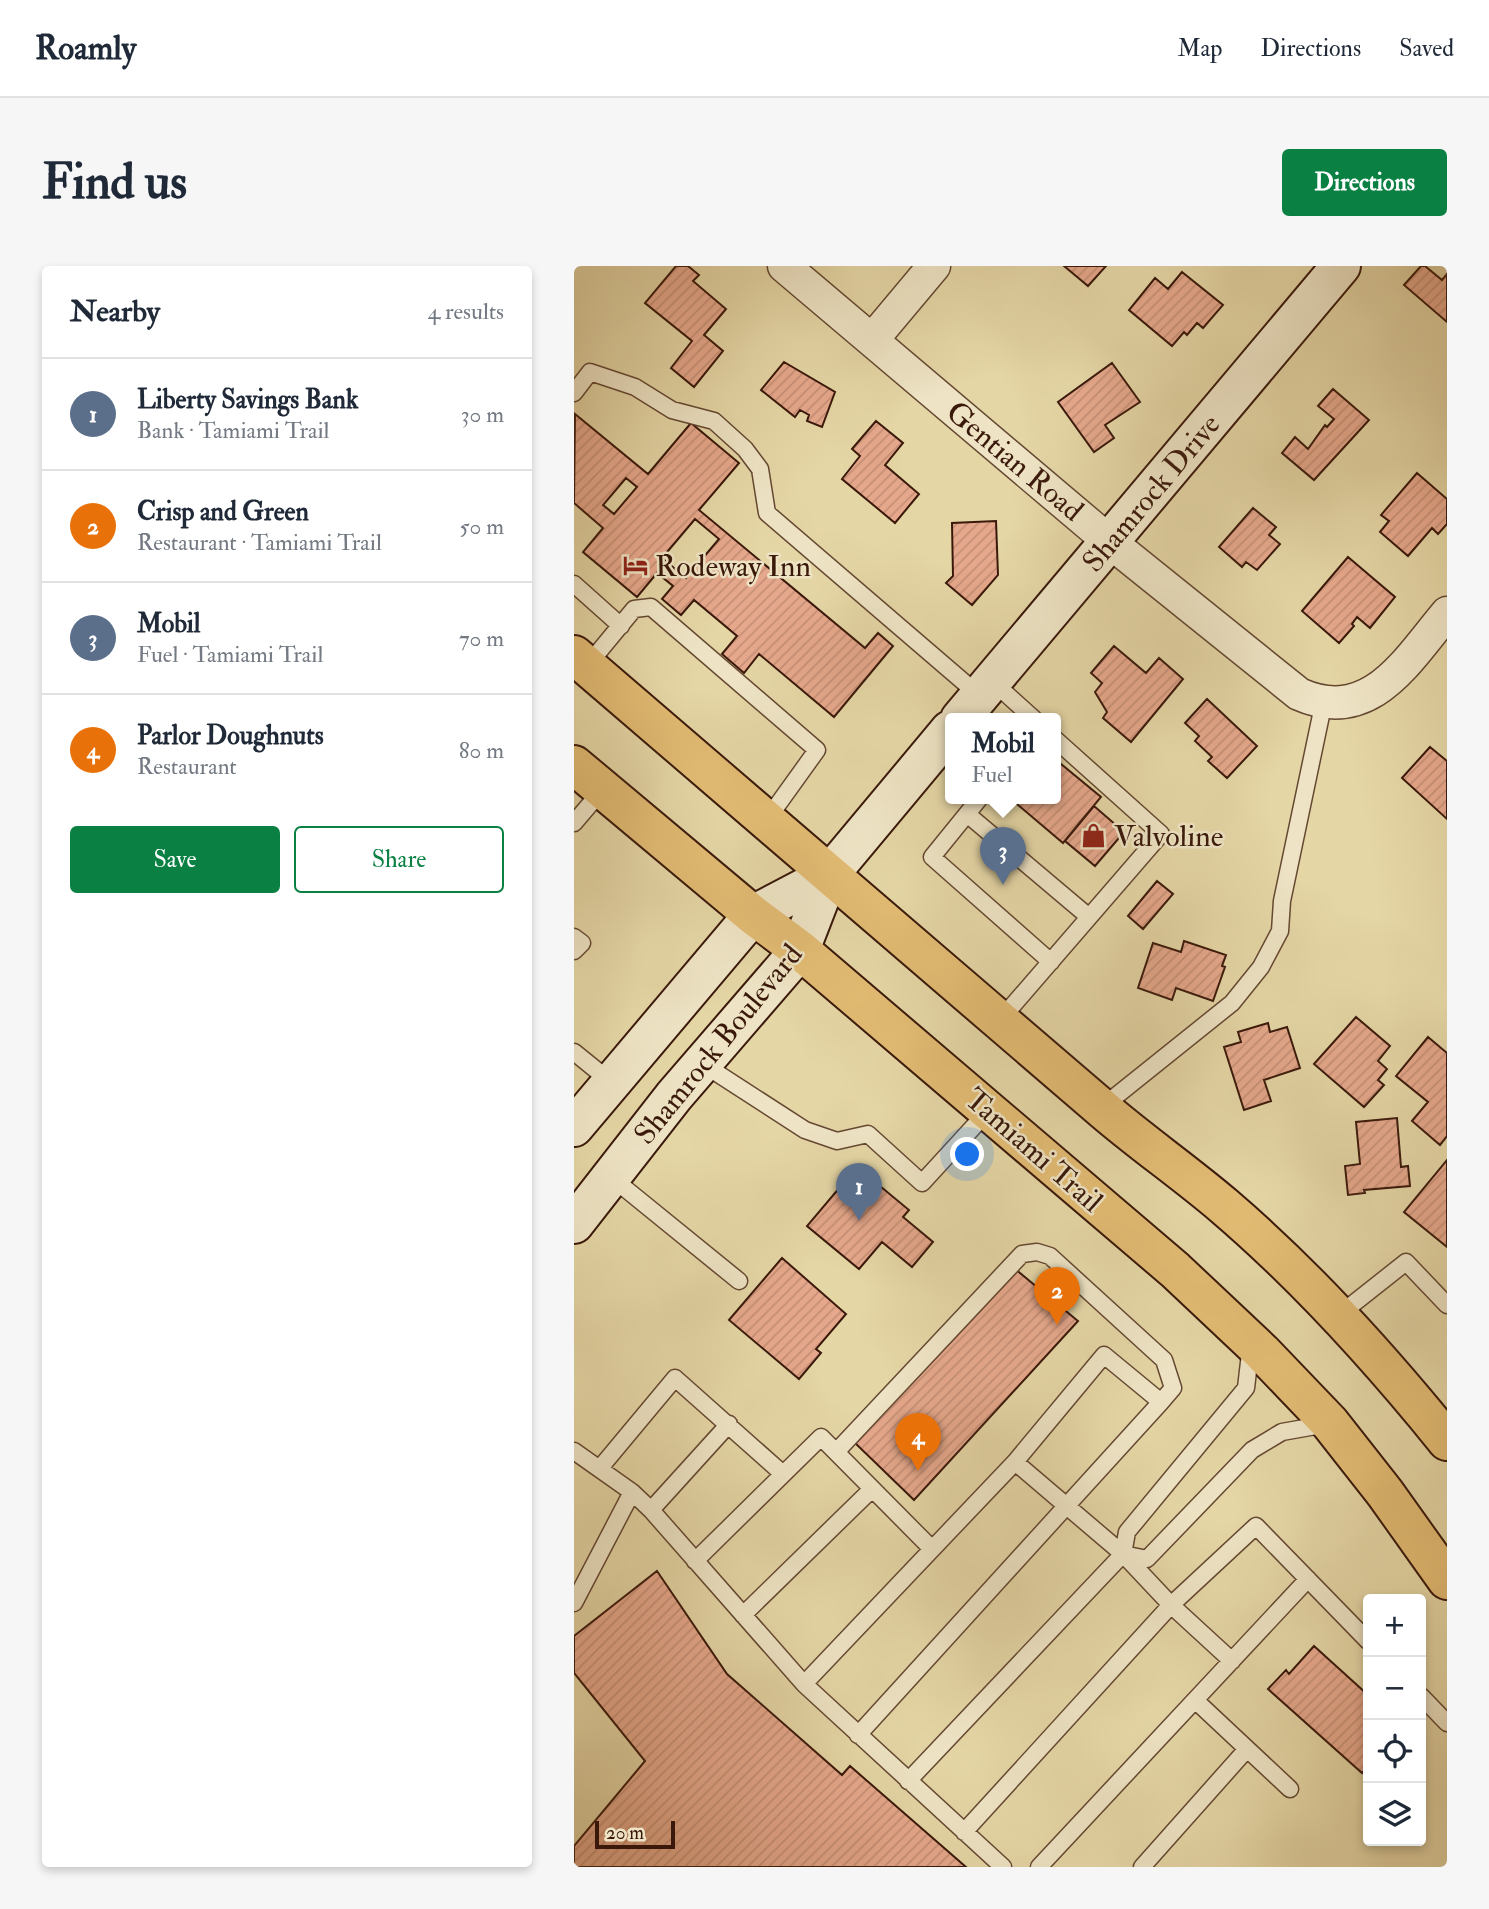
<!DOCTYPE html>
<html lang="en">
<head>
<meta charset="utf-8">
<style>
  body { margin:0; font-family:"IM FELL Double Pica",serif; background:#f6f6f7; color:#1f2937 }
  .controls { position:absolute; right:21px; bottom:21px; display:grid; overflow:hidden; border-radius:7px; box-shadow:0 4px 10px #0003 }
  .controls button { width:63px; height:63px; display:grid; place-items:center; padding:0; border:0; border-bottom:2px solid #e0e1e3; background:#fff; color:#1f2937; font:35px sans-serif }
  .scale { position:absolute; left:21px; bottom:18px; width:80px; box-sizing:border-box; padding-left:7px; border:4px solid #3a190b; border-top:0; font-size:19px; line-height:24px; white-space:nowrap; color:#3a190b; -webkit-text-stroke:5px #eee4c5; paint-order:stroke }
  .you { position:absolute; left:394px; top:889px; width:24px; height:24px; margin:-18px; border:5px solid #fff; border-radius:50%; background:#1a73e8; box-shadow:0 0 0 10px #1a73e833 }
  .badge { display:grid; place-items:center; width:46px; height:46px; border-radius:50%; background:#0b8043; color:#fff; font-size:23px; font-weight:700 }
  .pin { position:absolute; translate:-50% -58px; filter:drop-shadow(0 2px 4px #0008) }
  .pin::after { content:''; position:absolute; top:37px; width:24px; height:21px; background:inherit; clip-path:polygon(0 0,100% 0,50% 100%) }
  .popup { position:absolute; left:371px; top:447px; width:116px; height:91px; box-sizing:border-box; display:grid; place-content:center; border-radius:7px; background:#fff; filter:drop-shadow(0 2px 5px #0005); font-size:23px; white-space:nowrap; color:#747a83 }
  .popup b { font-size:26px; color:#1f2937 }
  .popup::after { content:''; position:absolute; left:50%; top:100%; margin-left:-14px; border:14px solid transparent; border-top-color:#fff }
  .list { margin:0; padding:0; list-style:none }
  h2 { display:flex; justify-content:space-between; align-items:center; height:91px; margin:0; padding:0 28px; font-size:30px }
  h2 small { font-size:23px; font-weight:400; color:#747a83 }
  .list li { display:grid; grid-template-columns:46px 1fr auto; gap:21px; align-items:center; box-sizing:border-box; height:112px; padding:0 28px; border-top:2px solid #e0e1e3 }
  .list b { display:block; font-size:26px; white-space:nowrap }
  .list p { margin:0; font-size:23px; white-space:nowrap; color:#747a83 }
  .list em { font-size:23px; font-style:normal; color:#747a83 }
  .actions { display:flex; gap:14px; padding:21px 28px }
  .actions a { flex:1; padding:16px 0; border:2px solid #0b8043; border-radius:7px; text-align:center; font-size:24px; color:#0b8043 }
  .actions .main { background:#0b8043; color:#fff }
  .icon { flex:none; width:38px; height:38px; fill:none; stroke:currentColor; stroke-width:2; stroke-linecap:round; stroke-linejoin:round }
  .map { position:relative; flex:none; width:873px; height:1601px; overflow:hidden; border-radius:7px }
  header { display:flex; align-items:center; gap:42px; box-sizing:border-box; height:98px; padding:0 35px; background:#fff; border-bottom:2px solid #e0e1e3 }
  header strong { font-size:33px }
  nav { display:flex; gap:38px; margin-inline-start:auto; font-size:24px }
  .intro { display:flex; align-items:center; justify-content:space-between; box-sizing:border-box; height:168px; padding:0 42px }
  h1 { margin:0; font-size:49px }
  .button { padding:18px 32px; border-radius:7px; background:#0b8043; color:#fff; font-size:24px; font-weight:700 }
  main { display:flex; gap:42px; padding:0 42px }
  aside { flex:1; background:#fff; border-radius:7px; box-shadow:0 4px 10px #0003 }
  .map>svg:first-child { display:block }
  .building { fill:url(#building-hatch); stroke:#3a190b; stroke-width:2; fill-rule:evenodd }
  .lines { fill:none; stroke-linecap:round; stroke-linejoin:round }
  .lane-casing { stroke:#654832; stroke-width:19 }
  .street-casing { stroke:#654832; stroke-width:35 }
  .secondary-casing { stroke:#3a190b; stroke-width:42 }
  .primary-casing { stroke:#3a190b; stroke-width:42 }
  .lane { stroke:#eee4c5; stroke-width:16 }
  .street { stroke:#eee4c5; stroke-width:32 }
  .secondary { stroke:#eee4c5; stroke-width:38 }
  .primary { stroke:#e2bb73; stroke-width:38 }
  .labels { text-anchor:middle; stroke-width:5; stroke-linejoin:round; paint-order:stroke }
  .street-label { font-size:30px; fill:#3a190b; stroke:#eee4c5 }
  .poi-label { font-size:30px; fill:#3a190b; stroke:#eee4c5; text-anchor:start }
</style>
</head>
<body>
<header>
<strong>Roamly</strong>
<nav><a>Map</a><a>Directions</a><a>Saved</a></nav>
</header>
<div class="intro"><h1>Find us</h1><a class="button">Directions</a></div>
<main>
<aside>
<h2>Nearby<small>4 results</small></h2>
<ul class="list">
<li><span class="badge" style="background:#5c6f8a">1</span><div><b>Liberty Savings Bank</b><p>Bank · Tamiami Trail</p></div><em>30 m</em></li>
<li><span class="badge" style="background:#e8710a">2</span><div><b>Crisp and Green</b><p>Restaurant · Tamiami Trail</p></div><em>50 m</em></li>
<li><span class="badge" style="background:#5c6f8a">3</span><div><b>Mobil</b><p>Fuel · Tamiami Trail</p></div><em>70 m</em></li>
<li><span class="badge" style="background:#e8710a">4</span><div><b>Parlor Doughnuts</b><p>Restaurant</p></div><em>80 m</em></li>
</ul>
<div class="actions"><a class="main">Save</a><a>Share</a></div>
</aside>
<div class="map">
<svg width="873" height="1601" viewBox="0 0 873 1601">
  <defs>
    <pattern id="building-hatch" width="6" height="6" patternUnits="userSpaceOnUse" patternTransform="scale(1.75)"><rect width="6" height="6" fill="#e6a88c"/><path d="M-1 1l2-2M0 6l6-6M5 7l2-2" fill="none" stroke="#c69077"/></pattern>
  </defs>
  <rect width="100%" height="100%" fill="#e5d6a6"/>
  <filter id="stains"><feTurbulence type="fractalNoise" baseFrequency=".00286" numOctaves="4"/><feColorMatrix values="0 0 0 0 .2 0 0 0 0 .09 0 0 0 0 .02 0 0 0 .5 -.17"/></filter>
  <radialGradient id="worn" r=".72"><stop offset=".6" stop-color="#630" stop-opacity="0"/><stop offset="1" stop-color="#630" stop-opacity=".3"/></radialGradient>
  <path class="building" d="M102 0H114L125 9 119 15 152 43 130 69 149 85 120 121 97 102 118 75 71 37Z
    M490 0H532L514 20Z
    M847 0H851L868 14 873 8V56L830 19Z
    M608 6 649 39 629 62 623 57 613 69 610 66 598 80 555 44 581 12 594 23Z
    M210 96 261 126 248 161 233 155 235 149 226 144 221 151 187 124Z
    M538 97 566 136 531 159 540 172 520 186 484 136Z
    M759 123 795 154 740 214 708 187 721 171 734 183 751 159 753 161 760 153 744 140Z
    M1 148 74 208 117 157 165 197 125 244 291 382 304 367 319 380 260 451 185 388 170 407 148 388 163 370 120 334 107 349 88 333 99 320 83 307 63 331 9 286 29 262 0 237ZM52 212 63 221 40 248 29 239ZM121 253 145 273 112 312 88 292Z
    M302 155 329 177 311 199 345 228 321 257 268 213 286 190 278 183Z
    M843 207 873 233V258L864 268 858 262 834 290 806 266 815 255 807 249Z
    M679 242 702 261 695 269 706 278 683 304 672 296 668 301 645 281Z
    M422 255 424 309 398 339 372 317 379 310 378 257Z
    M774 291 821 331 796 362 783 351 778 358 780 360 765 377 728 345Z
    M540 380 572 407 585 392 609 413 557 476 529 452 533 446 521 426 528 417 517 407Z
    M633 433 683 480 653 512 634 495 638 491 621 475 625 470 611 457Z
    M856 481 873 495V553L828 512Z
    M481 493 527 531 489 577 437 533H481Z
    M520 540 550 566 521 600 491 575Z
    M583 615 599 628 569 663 554 650Z
    M610 675 652 689 648 700 651 701 639 735 602 722 598 734 564 722 579 677 607 686Z
    M782 751 816 780 804 795 813 803 804 814 810 819 790 841 740 798Z
    M694 757 696 766 713 761 726 802 690 814 697 835 670 844 650 781 667 776 664 766Z
    M854 771 873 787V870L866 879 838 855 854 836 822 810Z
    M823 852 827 901 834 900 836 920 790 924 791 927 774 929 771 900 786 898 782 856Z
    M873 894V981L830 946Z
    M283 901 335 944 329 951 359 976 338 1001 308 976 285 1003 233 960Z
    M208 992 272 1048 242 1083 247 1087 225 1113 155 1054Z
    M440 1002 504 1055 340 1234 280 1176Z
    M83 1305 153 1408 268 1509 276 1500 392 1601H0V1580L71 1495 0 1407V1370Z
    M740 1380 794 1429V1500L788 1507 694 1423 712 1404 715 1408Z"/>
  <g class="lines">
    <defs>
      <path id="lane" d="M0 127 16 106 61 121 98 144 140 155 171 183 186 203 193 247 406 430
        M0 318 47 360
        M13 400 60 343 77 341 243 484 192 555
        M418 415 460 453
        M405 533 358 591 477 696
        M393 548 515 651
        M0 557 29 523
        M0 671 8 677 0 685
        M427 753 587 568 481 473
        M0 786 37 816
        M129 798 231 864 263 875 294 868 348 917 414 845
        M527 842 658 737 687 701 706 665 708 635 750 435
        M37 911 165 1015
        M765 1049 832 996 873 1039
        M0 1185 58 1226
        M262 1186 448 988 463 986 476 990 590 1094 599 1122 587 1136
        M26 1202 101 1112 209 1208
        M77 1244 155 1158
        M549 1288 573 1293 678 1184 708 1166 753 1158
        M121 1295 247 1171 358 1283
        M0 1337 58 1226 77 1244 230 1418
        M169 1349 298 1223
        M847 1430 873 1457
        M621 1434 716 1523
        M284 1469 587 1136 530 1089 441 1196
        M334 1515 549 1288 553 1266 672 1122 677 1079
        M390 1566 597 1339 658 1395
        M429 1601 230 1418 441 1196 549 1288 597 1339 682 1260 794 1375
        M465 1601 734 1313
        M568 1601 673 1483"/>
      <path id="street" d="M210 0 536 276 725 428C797 460 833 394 873 347
        M298 74 360 0"/>
      <path id="secondary" d="M386 453 767 0
        M0 861 179 649 255 609
        M0 958 100 830 226 684 255 609 376 464"/>
      <path id="primary" d="M0 389C175 540 351 689 525 840 565 875 609 905 650 940 732 1010 805 1091 873 1175
        M0 499 179 649 226 684 601 1004 688 1086 756 1157 811 1227 873 1314"/>
    </defs>
    <use href="#lane" class="lane-casing"/>
    <use href="#street" class="street-casing"/>
    <use href="#secondary" class="secondary-casing"/>
    <use href="#primary" class="primary-casing"/>
    <use href="#lane" class="lane"/>
    <use href="#street" class="street"/>
    <use href="#secondary" class="secondary"/>
    <use href="#primary" class="primary"/>
  </g>
  <defs>
    <symbol id="hotel-bare" viewBox="-9 -9 18 18"><path d="M-6-4.5h1.5V1H6V5H4.5V3h-9V5H-6ZM-4 0a1.8 1.8 0 1 1 3.6 0ZM.5 0V-2.5h3Q6-2.5 6 0Z" fill="#8f2418" stroke="#eee4c5" stroke-width="2.5" paint-order="stroke"/></symbol>
    <symbol id="shop-bare" viewBox="-9 -9 18 18"><path d="M-5-2.5h2.3a2.7 3.5 0 0 1 5.4 0H5L5.5 6h-11ZM-1.5-2.5h3a1.5 2.3 0 0 0-3 0Z" fill="#8f2418" stroke="#eee4c5" stroke-width="2.5" paint-order="stroke"/></symbol>
  </defs>
  <g fill-rule="evenodd">
    <use href="#hotel-bare" x="44" y="282" width="35" height="35"/>
    <use href="#shop-bare" x="502" y="552" width="35" height="35"/>
  </g>
  <g class="labels">
    <g class="street-label">
      <text transform="translate(441 195) rotate(40)" y="10">Gentian Road</text>
      <text transform="translate(577 227) rotate(-50)" y="10">Shamrock Drive</text>
      <text transform="translate(144 778) rotate(-51)" y="10">Shamrock Boulevard</text>
      <text transform="translate(460 884) rotate(41)" y="10">Tamiami Trail</text>
    </g>
    <g class="poi-label">
      <text x="81" y="310">Rodeway Inn</text>
      <text x="540" y="580">Valvoline</text>
    </g>
  </g>
  <rect width="100%" height="100%" filter="url(#stains)"/>
  <rect width="100%" height="100%" fill="url(#worn)"/>
</svg>
<div class="controls">
<button>+</button>
<button>−</button>
<button><svg class="icon" aria-label="locate" viewBox="0 0 24 24"><circle cx="12" cy="12" r="6"/><path d="M12 2v4M12 18v4M2 12h4M18 12h4"/></svg></button>
<button><svg class="icon" aria-label="layers" viewBox="0 0 24 24"><path d="M12 4l9 5-9 5-9-5zM3 14l9 5 9-5"/></svg></button>
</div>
<div class="scale">20 m</div>
<div class="you"></div>
<div class="pin badge" style="left:285px;top:955px;background:#5c6f8a">1</div>
<div class="pin badge" style="left:483px;top:1059px;background:#e8710a">2</div>
<div class="pin badge" style="left:429px;top:619px;background:#5c6f8a">3</div>
<div class="popup"><b>Mobil</b>Fuel</div>
<div class="pin badge" style="left:344px;top:1205px;background:#e8710a">4</div>
</div>
</main>
</body>
</html>
